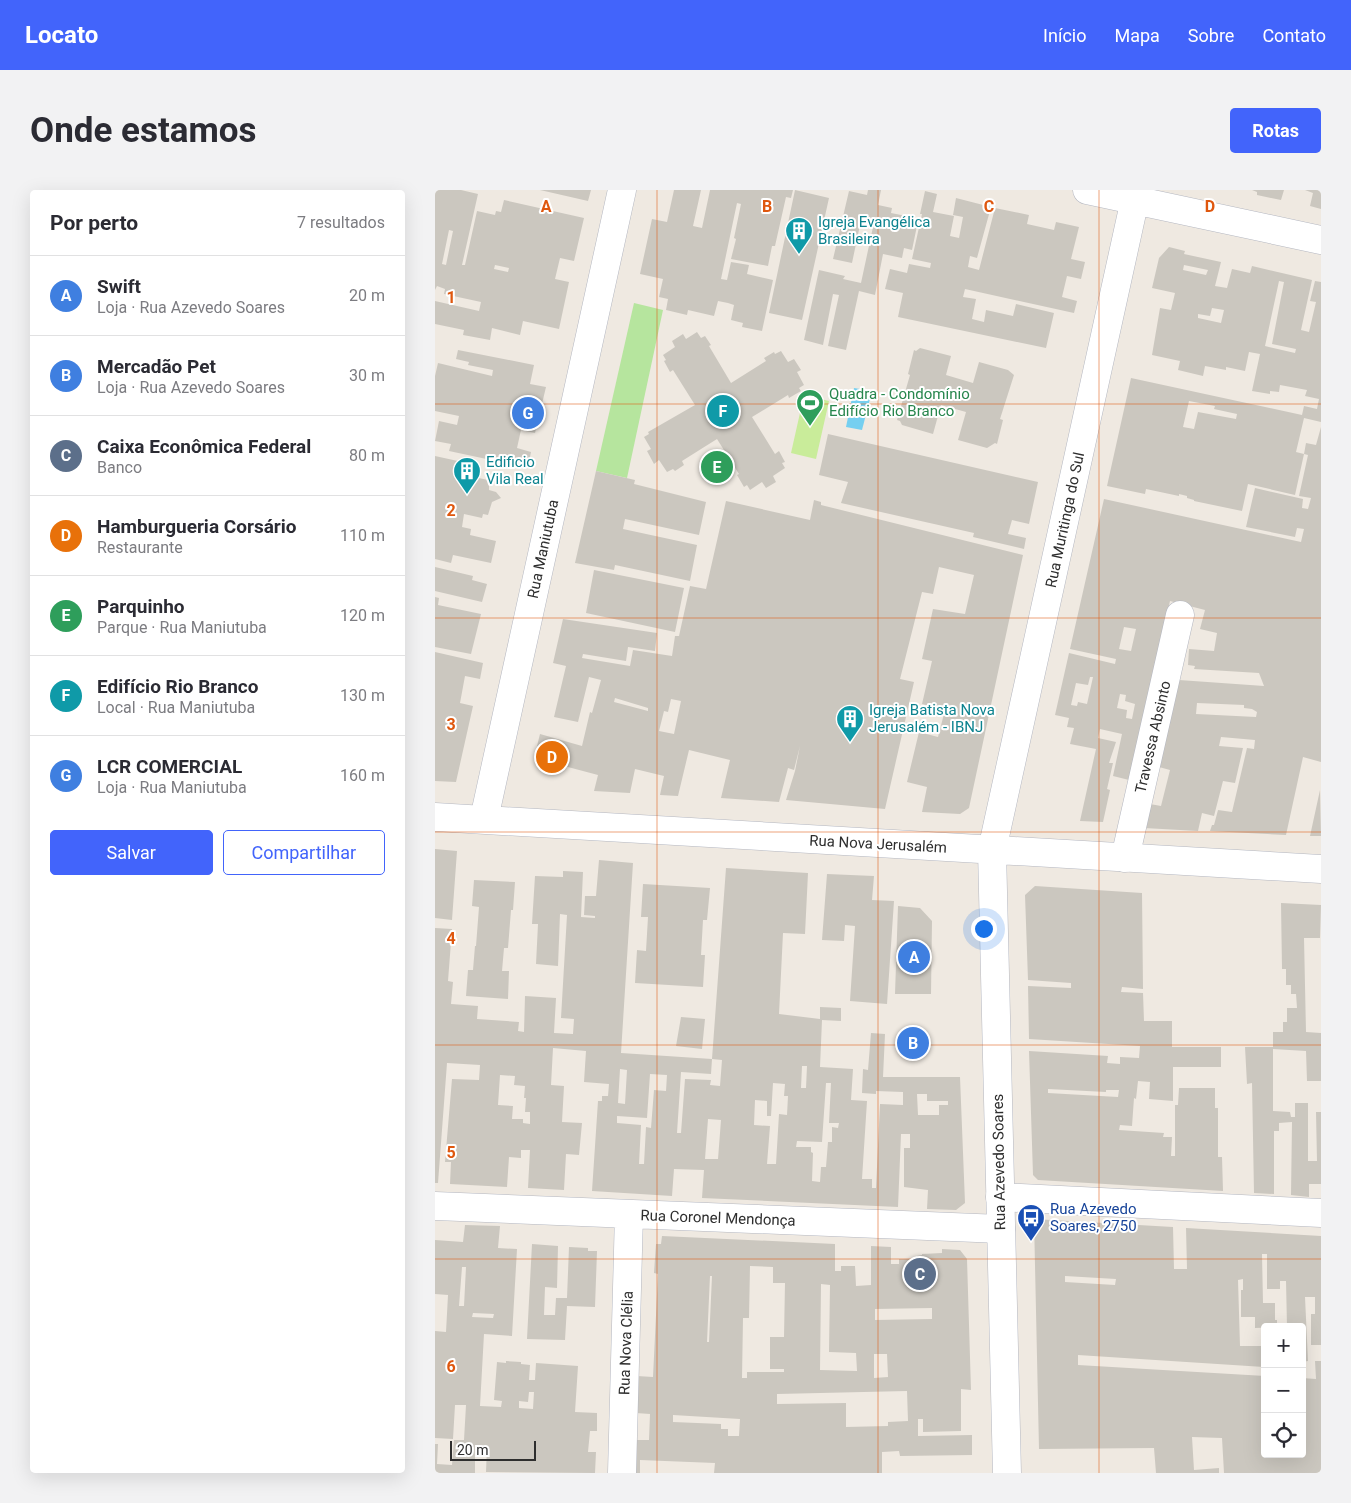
<!DOCTYPE html>
<html lang="pt">
<head>
<meta charset="utf-8">
<style>
  body { margin:0; font-family:Roboto,sans-serif; background:#f2f2f3; color:#2b2b33 }
  .controls { position:absolute; right:15px; bottom:15px; display:grid; overflow:hidden; border-radius:5px; box-shadow:0 5px 20px #0002 }
  .controls button { width:45px; height:45px; display:grid; place-items:center; padding:0; border:0; border-bottom:1px solid #e1e1e2; background:#fff; color:#2b2b33; font:25px sans-serif }
  .scale { position:absolute; left:15px; bottom:12px; width:86px; box-sizing:border-box; padding-left:5px; border:2px solid #2e2e2e; border-top:0; font-size:14px; line-height:18px; white-space:nowrap; color:#2e2e2e; -webkit-text-stroke:4px #fff; paint-order:stroke }
  .you { position:absolute; left:548px; top:738px; width:18px; height:18px; margin:-12px; border:4px solid #fff; border-radius:50%; background:#1a73e8; box-shadow:0 0 0 8px #1a73e833 }
  .badge { display:grid; place-items:center; width:32px; height:32px; border-radius:50%; background:#4264fb; color:#fff; font-size:16px; font-weight:700 }
  .pin { position:absolute; translate:-50% -50%; border:2px solid #fff; box-shadow:0 1px 5px #0006 }
  .list { margin:0; padding:0; list-style:none }
  h2 { display:flex; justify-content:space-between; align-items:center; height:65px; margin:0; padding:0 20px; font-size:21px }
  h2 small { font-size:16px; font-weight:400; color:#7c7c81 }
  .list li { display:grid; grid-template-columns:32px 1fr auto; gap:15px; align-items:center; box-sizing:border-box; height:80px; padding:0 20px; border-top:1px solid #e1e1e2 }
  .list b { display:block; font-size:19px; white-space:nowrap }
  .list p { margin:0; font-size:16px; white-space:nowrap; color:#7c7c81 }
  .list em { font-size:16px; font-style:normal; color:#7c7c81 }
  .actions { display:flex; gap:10px; padding:15px 20px }
  .actions a { flex:1; padding:11px 0; border:1px solid #4264fb; border-radius:5px; text-align:center; font-size:18px; color:#4264fb }
  .actions .main { background:#4264fb; color:#fff }
  .icon { flex:none; width:28px; height:28px; fill:none; stroke:currentColor; stroke-width:2; stroke-linecap:round; stroke-linejoin:round }
  .map { position:relative; flex:none; width:886px; height:1283px; overflow:hidden; border-radius:5px }
  header { display:flex; align-items:center; gap:30px; box-sizing:border-box; height:70px; padding:0 25px; background:#4264fb; color:#fff }
  header strong { font-size:24px }
  nav { display:flex; gap:28px; margin-inline-start:auto; font-size:18px }
  .intro { display:flex; align-items:center; justify-content:space-between; box-sizing:border-box; height:120px; padding:0 30px }
  h1 { margin:0; font-size:35px }
  .button { padding:12px 22px; border-radius:5px; background:#4264fb; color:#fff; font-size:18px; font-weight:700 }
  main { display:flex; gap:30px; padding:0 30px }
  aside { flex:1; background:#fff; border-radius:5px; box-shadow:0 5px 20px #0002 }
  .map>svg:first-child { display:block }
  .green { fill:#b6e59e }
  .pitch { fill:#c9ec9a }
  .water { fill:#75cff0 }
  .building { fill:#cbc7bf; fill-rule:evenodd }
  .lines { fill:none; stroke-linecap:round; stroke-linejoin:round }
  .minor-casing { stroke:#b4b7c1; stroke-width:29 }
  .tertiary-casing { stroke:#b4b7c1; stroke-width:29 }
  .minor { stroke:#fff; stroke-width:28 }
  .tertiary { stroke:#fff; stroke-width:28 }
  .grid { fill:none; stroke:#df570e; stroke-width:1; stroke-opacity:0.55 }
  .labels { text-anchor:middle; stroke-width:4; stroke-linejoin:round; paint-order:stroke }
  .culture-label { font-size:15px; fill:#0d838f; stroke:#fff; text-anchor:start }
  .leisure-label { font-size:15px; fill:#27864d; stroke:#fff; text-anchor:start }
  .street-label { font-size:15px; fill:#2e2e2e; stroke:#fff }
  .transit-label { font-size:15px; fill:#164399; stroke:#fff; text-anchor:start }
  .grid-label { font-size:16px; text-anchor:middle; font-weight:bold; fill:#df570e; stroke:#fff; stroke-width:4; stroke-linejoin:round; paint-order:stroke }
</style>
</head>
<body>
<header>
<strong>Locato</strong>
<nav><a>Início</a><a>Mapa</a><a>Sobre</a><a>Contato</a></nav>
</header>
<div class="intro"><h1>Onde estamos</h1><a class="button">Rotas</a></div>
<main>
<aside>
<h2>Por perto<small>7 resultados</small></h2>
<ul class="list">
<li><span class="badge" style="background:#3f7fe0">A</span><div><b>Swift</b><p>Loja · Rua Azevedo Soares</p></div><em>20 m</em></li>
<li><span class="badge" style="background:#3f7fe0">B</span><div><b>Mercadão Pet</b><p>Loja · Rua Azevedo Soares</p></div><em>30 m</em></li>
<li><span class="badge" style="background:#5c6f8a">C</span><div><b>Caixa Econômica Federal</b><p>Banco</p></div><em>80 m</em></li>
<li><span class="badge" style="background:#e8710a">D</span><div><b>Hamburgueria Corsário</b><p>Restaurante</p></div><em>110 m</em></li>
<li><span class="badge" style="background:#2e9e5b">E</span><div><b>Parquinho</b><p>Parque · Rua Maniutuba</p></div><em>120 m</em></li>
<li><span class="badge" style="background:#0f9aa8">F</span><div><b>Edifício Rio Branco</b><p>Local · Rua Maniutuba</p></div><em>130 m</em></li>
<li><span class="badge" style="background:#3f7fe0">G</span><div><b>LCR COMERCIAL</b><p>Loja · Rua Maniutuba</p></div><em>160 m</em></li>
</ul>
<div class="actions"><a class="main">Salvar</a><a>Compartilhar</a></div>
</aside>
<div class="map">
<svg width="886" height="1283" viewBox="0 0 886 1283">
  <rect width="100%" height="100%" fill="#efe9e1"/>
  <path class="green" d="M199 113 228 120 192 288 161 281Z"/>
  <path class="pitch" d="M369 205 394 211 381 269 356 263Z"/>
  <path class="water" d="M419 198 437 201 427 240 411 237Z"/>
  <path class="building" d="M0 0H26L43 4 27 75H30L42 21 60 25 61 21 66 22 69 10 149 28 139 71 125 68 120 89 134 92 124 139 88 131 85 145 57 138 55 150 28 145 29 140 0 134V111L44 121 46 112 9 104 10 99 2 96 0 100ZM14 40 18 41 11 75 7 74ZM60 75 74 78 73 82 59 79Z
    M105 0H156L153 11Z
    M239 0H266L258 36 267 38 275 0H358L356 8 351 7 340 56H337L333 76 296 69 301 49 299 48 306 14 302 13 286 89 292 90 296 72 314 75 312 84 338 90 327 141 307 137 308 133 296 130 299 115 293 113 283 111 279 126 253 120 252 125 231 120 233 109 224 107 228 89 205 84 217 29 232 32Z
    M360 0 394 8 367 130 334 123Z
    M433 0H446L443 15 457 18 456 23 476 27 475 29 483 31 477 60 469 58 467 68 448 64 440 105 424 101 411 160 393 156 404 105 398 104 388 155 369 150 384 80 410 86 408 89 426 93 438 37 425 35 417 73 398 69 414 1 432 5Z
    M817 0H849L846 10 822 5V2Z
    M870 0H886V19L875 16 878 3Z
    M490 1 502 4 498 22 519 26 515 46 524 48 528 27 518 25 521 8 556 17 542 68 535 66 533 77 544 80 560 18 594 25 592 34 619 40 621 32 644 37 636 69 650 72 646 89 632 86 627 107 642 111 639 123 530 99 528 107 541 109 537 129 549 132 551 120 578 126 581 114 619 123 611 158 463 127 468 103 450 99 455 79 472 83 474 74 495 78 496 73 477 69 487 24H485Z
    M734 57 750 61 749 64 786 72 780 96 792 98 797 79 815 83 817 76 877 90 866 140 874 142 881 112 875 111 880 91 886 92V232L869 228 861 262 869 264 871 253 881 255 886 237V572L868 567 851 645 775 641 777 635H779L783 620 797 622 812 558 819 559 820 550 786 547 784 556 808 558 800 593 788 591 779 626 767 623 763 641 709 638 715 614 726 616 735 580 724 577 744 490 829 496 824 483 759 479 760 476 753 475 754 459 779 461 782 443 765 439 770 420 735 411 694 590 678 586 687 544 665 539 663 548 681 552 674 573H678L672 599 675 600 668 632 645 631 661 559 635 554 639 538 632 537 634 528 620 525 634 463 680 474 681 469 635 459 669 309 866 352 869 339 862 338 860 347 811 337 820 298 868 309 867 318 873 319 876 308 864 306 873 265 869 264 860 305 813 294 807 321 759 311V310L752 308V306L744 304V306L711 299 710 304 672 296 696 188 867 225 869 216 882 219 884 209 870 206 872 200 845 195 844 202 835 201V204L817 201 825 164 814 162 810 181 791 177V180L770 176 768 186 743 180 745 171 717 165 725 118 736 120 740 103 717 98 724 68ZM749 75 773 80 771 85 748 80ZM844 91 849 92 837 154 861 159 860 163 830 156ZM777 118 789 120 786 133 763 128V124L775 126ZM754 211 780 216 779 219 802 224 801 229 763 222 759 239 748 237ZM689 437 701 439 696 461 684 459ZM655 487H658L652 514 643 512 642 516 636 515 641 493 653 495ZM685 504 691 505 690 511 700 514 697 529 691 528 692 520 682 518ZM762 513 809 515V518L817 519 822 522 821 527 761 524Z
    M262 142 266 148 270 146 276 155 274 156 296 193 331 171 329 168 339 162 340 164 346 161 353 172 359 169 366 180 362 182 369 195 364 198 366 201 354 208 353 205 317 227 340 264 344 261 350 272 347 273 350 278 338 286 341 292 331 298 327 292 315 300 312 295 309 297 302 285 304 284 282 249 247 271 249 275 240 281 238 279 232 282 224 270 219 274 212 261 216 259 209 247 214 244 213 242 260 215 238 180 235 182 229 171 231 170 228 165 240 157 237 151 248 144 251 149Z
    M485 158 516 166 511 185 538 193 544 172 573 180 579 185 565 229 568 230 562 254 560 253 552 258 523 250 531 222 506 215 498 244 467 235 465 231 462 230 475 185 473 184 479 160 481 161Z
    M23 160 99 175 95 194 111 197 100 243 86 240 82 258 96 262 94 272 81 269 80 275 14 261 16 254 0 251 4 231 22 235 24 226 0 221V186L3 173 57 186 58 180 33 175 34 172 21 169Z
    M393 244 603 292 594 334 577 330 573 344 591 348 589 359 538 347 539 343 406 313 413 292 384 285Z
    M0 266 41 275 39 287 53 290 54 295V300L61 302 66 308 57 312 53 325 48 324 47 328 29 324 27 337 36 339 35 345 61 351 56 373 18 365 16 373 0 369Z
    M161 281 200 290 199 294 271 312 264 345 190 329 188 339 262 355 255 391 180 375 179 380 140 373Z
    M379 310 386 312V315L588 365 534 618 525 624 487 622 492 597 472 592 484 542 503 547 510 520 487 514 497 471 487 469 498 419 530 424 539 385 504 377 498 404 487 402 465 489 479 492 450 619 351 610 360 581 365 556 359 580 353 578 344 612 286 608 295 570 254 560 243 606 225 605 229 586 200 579 195 603 159 601 163 585 99 568 105 544 147 556 155 522 157 523 166 490 154 487 143 532 119 527 131 476 118 473 128 429 222 443 220 461 193 457 191 471 148 464 147 468 195 476 198 460 237 466 240 446H244L255 396 271 399 291 311 375 330ZM180 508 213 518V521L179 512ZM236 509 246 511 239 544 224 541 229 521 233 522Z
    M0 377 38 386 37 390 52 394 47 412 0 401Z
    M159 380 249 398 240 442 151 423Z
    M0 407 4 408 3 415 46 424 36 464 0 457Z
    M0 462 48 473 45 489 30 486 25 513 38 516 21 592 0 591Z
    M885 600 886 646H875Z
    M0 659 22 661 17 730 0 728Z
    M164 670 198 673 186 863 277 869 291 678 373 683 370 744 348 743 344 824 385 829V817L406 818V831L387 830 385 877 418 879 416 910 432 911 427 989H437V998H441L445 914 468 915V902L441 901V904L427 903 428 879 433 880 436 843 450 844 448 887H525L530 1013 521 1020 492 1019 493 1000 469 997V958H475V944H466L463 1017 267 1008 269 980 239 979 237 1006 157 1001 163 911H167V906H173L174 894 149 892 151 861 118 858 116 895 129 896 127 932 147 933 144 965 131 964 129 1000 93 998 95 960H86V968L74 967 72 997 15 994 16 972H10L17 889 44 890 45 875 12 873 3 993H0V738L17 739 13 791 18 792 16 814 43 816 42 829 84 832 83 841 89 842 90 806 121 808 119 843 138 844 139 829 126 828 132 725 125 724 123 776 101 774 103 734H97L100 686 128 687V681L148 682 146 727 160 728V726L149 725 150 706H161ZM277 869 287 870 285 896 275 895 276 890 250 889 246 943H242L246 882 276 884ZM367 876H372L371 898H366ZM185 879 192 880 190 914 183 913ZM215 884 232 885 231 901 219 900 216 938 211 937 209 974H204L206 935 182 933V926L212 928ZM65 885 80 886 79 895 90 896 89 908H91L90 922H95V934L88 933V929H77L78 916 63 915ZM338 893 350 894 349 906H353L352 925 344 924 341 974H332L335 936 319 935 320 910 332 911V926H336ZM391 893H396L394 933H404L403 938 397 937V952H393L391 977H386L385 992 377 991 378 963 376 962V957H361L362 951 387 952ZM482 904H492V911H513V915H504V925H483ZM273 929 286 930 283 969H270Z
    M392 684 439 686 437 710 459 711 452 814 415 811 420 736 410 735 409 751 387 750Z
    M39 690 80 692 78 720H76L73 758H69L67 781H74L73 809 31 806 33 780H38L40 756H41L44 717 37 716Z
    M208 694 275 698 272 730H268L266 765H270L268 797 200 793 202 760 211 761 213 727H206Z
    M600 696 707 703 708 799 687 797 686 802 708 803 709 831H737V857H786V877H738V911L714 909 715 892 703 891 701 909 699 908 697 936 685 935 684 940 729 943 728 947H737L736 966H740V915H743L744 898H780V918H783V967H787L788 1001 603 990 598 985 594 861 673 866 672 873 685 874V867L704 868 705 856 594 849 593 796 636 798V793L593 790 590 705ZM613 899 671 902V900H684L683 907 613 903Z
    M846 713 886 715 885 748H869L871 842 886 843V891H872L871 861 838 859V921L855 922 856 927H860V913H873V971H882L881 922H886V994H874V1007L856 1005 857 932 844 933V941H839V1004L819 1003 817 893 812 894 810 857H838V842H848V832H852V818H862L861 804H856V795H851V779H847Z
    M463 716 485 718 497 731 496 804H460Z
    M246 827 270 829 267 859 241 856Z
    M599 1029 738 1037 739 1079H752L751 1038 886 1046V1155H876V1124H880V1107H870L873 1171 867 1172V1137H852L851 1091H845V1099H832V1064H827L828 1113H840V1130H842V1137L820 1138V1127H806V1100H808V1089L803 1090 805 1156H830L829 1177 643 1165V1175L830 1186V1264H867V1188L881 1189 880 1171H886V1283H789L787 1248 757 1247 759 1280 784 1278V1283H721L719 1258 604 1259ZM630 1086 681 1089 680 1095 630 1092Z
    M30 1035 65 1036 63 1058 82 1059 77 1146 49 1144 45 1216 66 1217 67 1211 59 1210 62 1172 71 1173V1171L86 1172V1174L95 1175 94 1190H100L101 1173 143 1176 140 1222 162 1223V1241H155L153 1262H161L160 1283 51 1282 52 1256 40 1255V1283H0V1254H3L2 1274 17 1275 19 1250H29L31 1215H20L18 1249 0 1248V1141L11 1142 13 1105 0 1104V1050L28 1052ZM27 1077H31L29 1116H24ZM38 1123 59 1124 58 1128 37 1127ZM94 1202H99L98 1219 84 1218V1211L93 1212Z
    M227 1046 400 1054V1081H406V1076H420L421 1096 436 1095V1056L456 1057V1074H464V1069H482V1066L487 1065V1064L507 1063V1059L525 1060 532 1069 536 1200 526 1199V1241L488 1242V1229H483V1246L537 1245V1265L465 1266 464 1261 447 1262V1283H279L280 1273 205 1270V1283H199L200 1250H214L215 1224 201 1223 202 1186 218 1187 223 1084 219 1083 221 1054H226ZM315 1076 338 1077V1093H350L349 1147H335V1179H349V1182H312V1188H307L308 1128H314ZM275 1086H277L274 1152H272ZM386 1094 395 1095 394 1162 421 1163 422 1181 385 1180ZM497 1118V1129L440 1130V1119ZM439 1164H452L453 1187 439 1188ZM472 1201 473 1231 453 1232V1236L411 1237V1213L342 1214V1204ZM238 1225 305 1229 304 1246H293V1239H286V1234L238 1232Z
    M97 1054 123 1056 122 1098 110 1097 109 1125H120L121 1108H132L134 1057 153 1058V1061H162L160 1117 132 1116 130 1150 92 1149Z"/>
  <g class="lines">
    <defs>
      <path id="minor" d="M652 0 886 50
        M49 629 187 0
        M557 660 702 0
        M690 668 745 425
        M565 1007 886 1023
        M0 1016 566 1039
        M187 1283 194 1024"/>
      <path id="tertiary" d="M0 627 886 679
        M557 660 572 1283"/>
    </defs>
    <use href="#minor" class="minor-casing"/>
    <use href="#tertiary" class="tertiary-casing"/>
    <use href="#minor" class="minor"/>
    <use href="#tertiary" class="tertiary"/>
  </g>
  <path class="grid" d="M222 0V1283M443 0V1283M664 0V1283M0 214H886M0 428H886M0 642H886M0 855H886M0 1069H886"/>
  <defs>
    <symbol id="building-pin" viewBox="-11 -11 22 30"><path d="M0 17L-7.5 6A9.5 9.5 0 1 1 7.5 6Z" fill="#0f9aa8" stroke="#fff"/><path d="M-4-6H4V6H1V3H-1V6H-4ZM-2.5-4.3h1.7v1.8h-1.7ZM.8-4.3h1.7v1.8H.8ZM-2.5-1h1.7V.8h-1.7ZM.8-1h1.7V.8H.8Z" fill="#fff"/></symbol>
    <symbol id="stadium-pin" viewBox="-11 -11 22 30"><path d="M0 17L-7.5 6A9.5 9.5 0 1 1 7.5 6Z" fill="#2e9e5b" stroke="#fff"/><path d="M0-5a6.5 5 0 1 0 0 10a6.5 5 0 1 0 0-10ZM-3.5-1.8h7v3.6h-7Z" fill="#fff"/></symbol>
    <symbol id="bus-pin" viewBox="-11 -11 22 30"><path d="M0 17L-7.5 6A9.5 9.5 0 1 1 7.5 6Z" fill="#1a4fb4" stroke="#fff"/><path d="M-5-6H5V4H4V6H2V4H-2V6H-4V4H-5ZM-3.5-4V0h7V-4ZM-3.5 1.2v1.5H-2V1.2ZM2 1.2v1.5H3.5V1.2Z" fill="#fff"/></symbol>
  </defs>
  <g fill-rule="evenodd">
    <use href="#building-pin" x="348" y="25" width="32" height="43"/>
    <use href="#stadium-pin" x="359" y="197" width="32" height="43"/>
    <use href="#building-pin" x="16" y="265" width="32" height="43"/>
    <use href="#building-pin" x="399" y="513" width="32" height="43"/>
    <use href="#bus-pin" x="580" y="1012" width="32" height="43"/>
  </g>
  <g class="labels">
    <g class="culture-label">
      <text x="383" y="37">Igreja Evangélica<tspan x="383" dy="17">Brasileira</tspan></text>
      <text x="51" y="277">Edificio<tspan x="51" dy="17">Vila Real</tspan></text>
      <text x="434" y="525">Igreja Batista Nova<tspan x="434" dy="17">Jerusalém - IBNJ</tspan></text>
    </g>
    <g class="leisure-label">
      <text x="394" y="209">Quadra - Condomínio<tspan x="394" dy="17">Edifício Rio Branco</tspan></text>
    </g>
    <g class="street-label">
      <text transform="translate(630 330) rotate(-78)" y="5">Rua Muritinga do Sul</text>
      <text transform="translate(108 359) rotate(-78)" y="5">Rua Maniutuba</text>
      <text transform="translate(718 547) rotate(-77)" y="5">Travessa Absinto</text>
      <text transform="translate(443 654) rotate(3)" y="5">Rua Nova Jerusalém</text>
      <text transform="translate(564 972) rotate(-91)" y="5">Rua Azevedo Soares</text>
      <text transform="translate(283 1028) rotate(2)" y="5">Rua Coronel Mendonça</text>
      <text transform="translate(191 1153) rotate(-88)" y="5">Rua Nova Clélia</text>
    </g>
    <g class="transit-label">
      <text x="615" y="1024">Rua Azevedo<tspan x="615" dy="17">Soares, 2750</tspan></text>
    </g>
  </g>
  <g class="grid-label">
    <text x="111" y="22">A</text>
    <text x="332" y="22">B</text>
    <text x="554" y="22">C</text>
    <text x="775" y="22">D</text>
    <text x="16" y="113">1</text>
    <text x="16" y="326">2</text>
    <text x="16" y="540">3</text>
    <text x="16" y="754">4</text>
    <text x="16" y="968">5</text>
    <text x="16" y="1182">6</text>
  </g>
</svg>
<div class="controls">
<button>+</button>
<button>−</button>
<button><svg class="icon" aria-label="locate" viewBox="0 0 24 24"><circle cx="12" cy="12" r="6"/><path d="M12 2v4M12 18v4M2 12h4M18 12h4"/></svg></button>
</div>
<div class="scale">20 m</div>
<div class="you"></div>
<div class="pin badge" style="left:479px;top:767px;background:#3f7fe0">A</div>
<div class="pin badge" style="left:478px;top:853px;background:#3f7fe0">B</div>
<div class="pin badge" style="left:485px;top:1084px;background:#5c6f8a">C</div>
<div class="pin badge" style="left:117px;top:567px;background:#e8710a">D</div>
<div class="pin badge" style="left:282px;top:277px;background:#2e9e5b">E</div>
<div class="pin badge" style="left:288px;top:221px;background:#0f9aa8">F</div>
<div class="pin badge" style="left:93px;top:223px;background:#3f7fe0">G</div>
</div>
</main>
</body>
</html>
